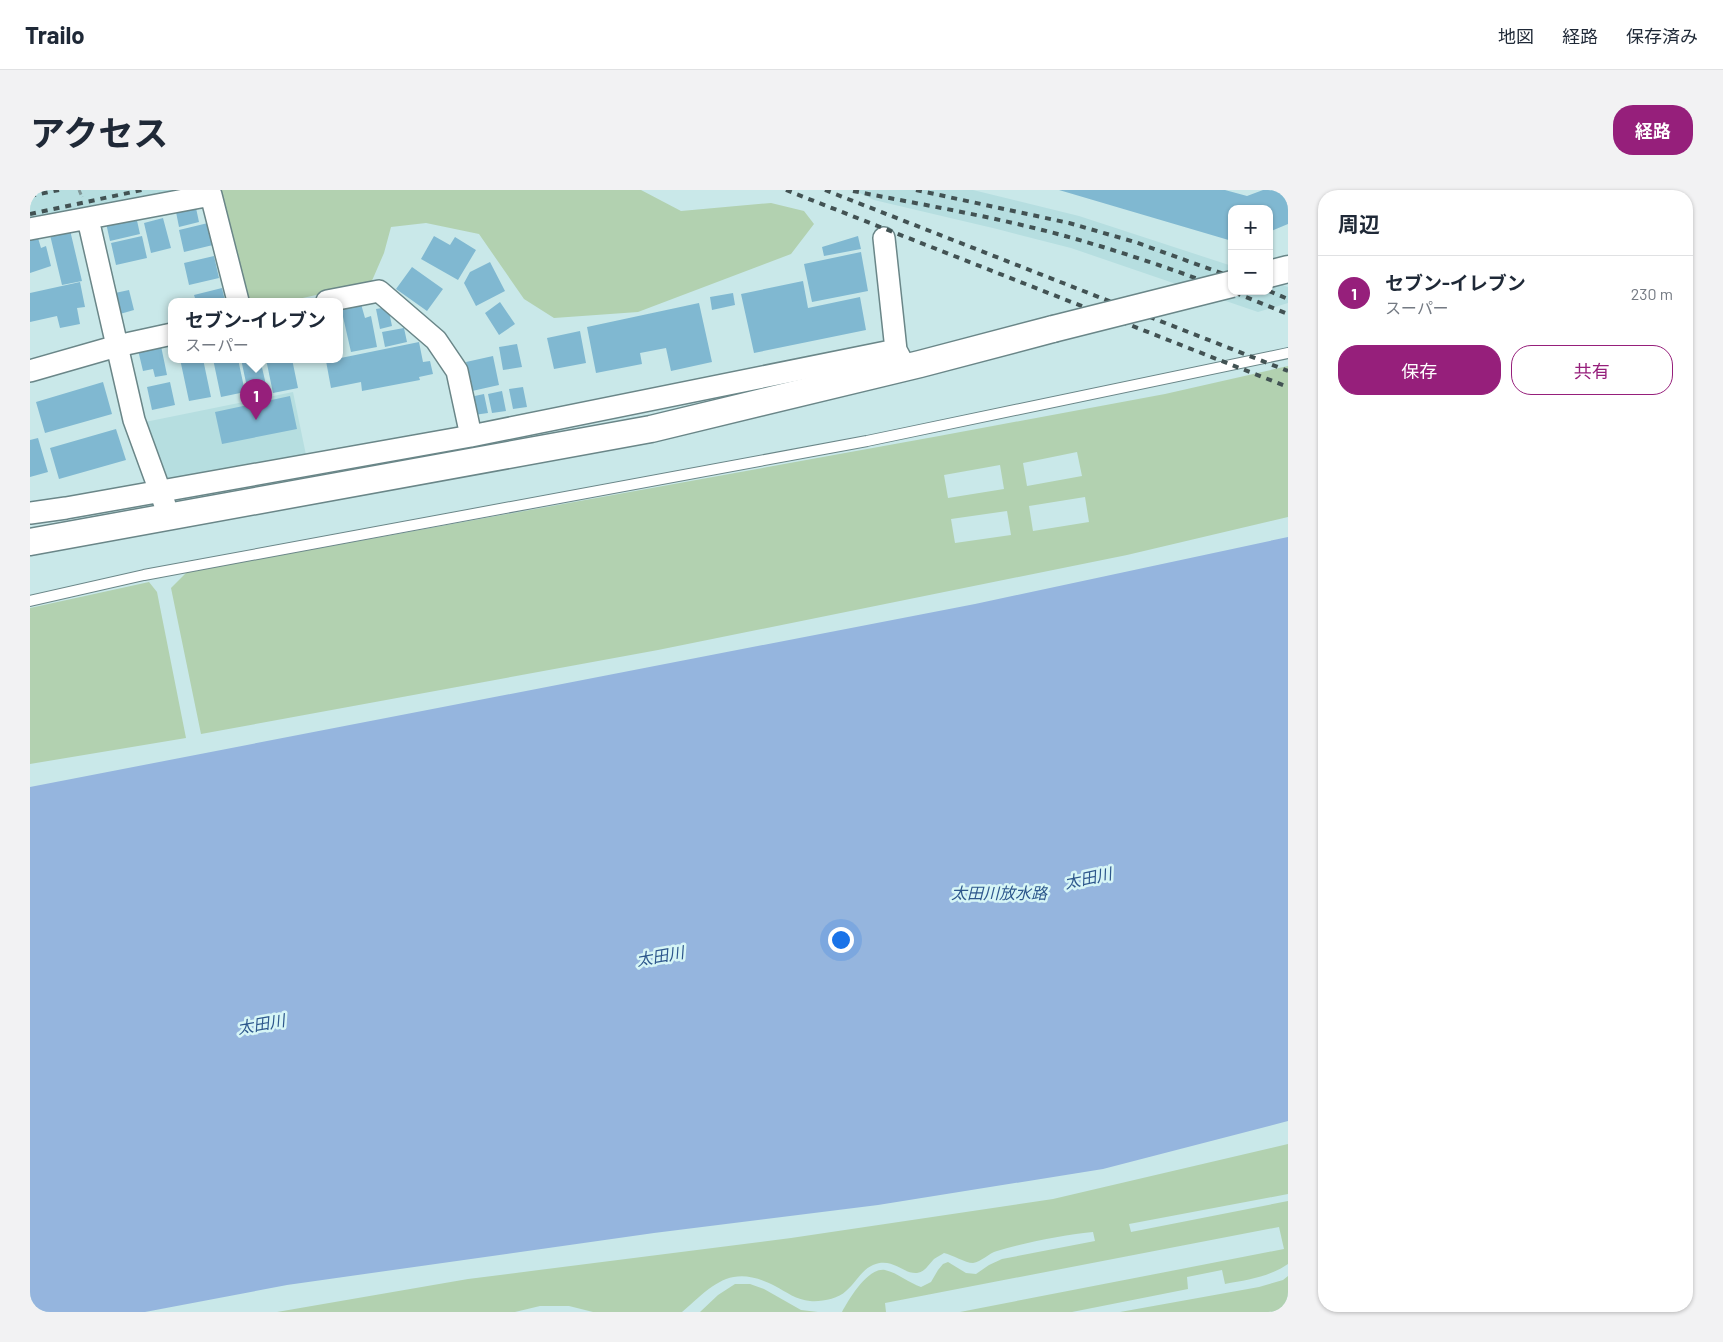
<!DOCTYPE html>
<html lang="ja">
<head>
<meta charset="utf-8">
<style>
  body { margin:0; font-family:Barlow,"Noto Sans JP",sans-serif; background:#f2f2f3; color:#1f2937 }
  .controls { position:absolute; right:15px; top:15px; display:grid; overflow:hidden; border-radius:10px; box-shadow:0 1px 4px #0004 }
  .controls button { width:45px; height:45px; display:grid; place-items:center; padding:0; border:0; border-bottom:1px solid #e0e1e3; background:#fff; color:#1f2937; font:25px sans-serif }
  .you { position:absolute; left:810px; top:749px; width:18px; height:18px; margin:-12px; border:4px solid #fff; border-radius:50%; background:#1a73e8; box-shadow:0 0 0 8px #1a73e833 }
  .badge { display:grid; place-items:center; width:32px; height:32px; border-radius:50%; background:#961f7b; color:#fff; font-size:16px; font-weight:700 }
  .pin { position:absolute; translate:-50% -41px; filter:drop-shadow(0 1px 2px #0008) }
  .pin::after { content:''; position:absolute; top:26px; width:18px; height:15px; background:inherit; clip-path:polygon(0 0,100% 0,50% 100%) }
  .popup { position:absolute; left:138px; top:108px; width:175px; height:65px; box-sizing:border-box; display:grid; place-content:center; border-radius:10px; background:#fff; filter:drop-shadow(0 1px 4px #0005); font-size:16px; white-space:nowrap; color:#747a83 }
  .popup b { font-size:19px; color:#1f2937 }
  .popup::after { content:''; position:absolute; left:50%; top:100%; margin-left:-10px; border:10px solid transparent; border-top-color:#fff }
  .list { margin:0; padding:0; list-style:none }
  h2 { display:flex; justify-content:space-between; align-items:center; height:65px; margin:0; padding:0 20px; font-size:21px }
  h2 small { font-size:16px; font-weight:400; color:#747a83 }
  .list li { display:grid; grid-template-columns:32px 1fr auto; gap:15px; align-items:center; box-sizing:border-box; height:75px; padding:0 20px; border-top:1px solid #e0e1e3 }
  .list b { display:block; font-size:19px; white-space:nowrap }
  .list p { margin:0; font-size:16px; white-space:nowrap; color:#747a83 }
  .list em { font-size:16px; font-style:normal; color:#747a83 }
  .actions { display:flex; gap:10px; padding:15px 20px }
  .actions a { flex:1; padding:11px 0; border:1px solid #961f7b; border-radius:20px; text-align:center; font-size:18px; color:#961f7b }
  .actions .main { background:#961f7b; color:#fff }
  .map { position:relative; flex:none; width:1258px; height:1122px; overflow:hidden; border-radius:20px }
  header { display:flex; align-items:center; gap:30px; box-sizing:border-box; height:70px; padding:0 25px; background:#fff; border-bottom:1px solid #e0e1e3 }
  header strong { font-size:24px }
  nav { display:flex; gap:28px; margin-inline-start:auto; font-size:18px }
  .intro { display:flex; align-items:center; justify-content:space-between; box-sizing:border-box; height:120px; padding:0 30px }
  h1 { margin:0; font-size:35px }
  .button { padding:12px 22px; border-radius:20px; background:#961f7b; color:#fff; font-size:18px; font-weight:700 }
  main { display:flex; gap:30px; padding:0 30px }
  aside { flex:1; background:#fff; border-radius:20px; box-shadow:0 1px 4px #0004 }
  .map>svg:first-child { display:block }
  .built { fill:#b6dee0 }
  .green { fill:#b2d1b0; fill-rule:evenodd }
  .water { fill:#95b5de }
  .building { fill:#80b8d1 }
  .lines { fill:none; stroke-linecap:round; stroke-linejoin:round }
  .service-casing { stroke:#6a8688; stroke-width:12 }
  .minor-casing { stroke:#6a8688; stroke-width:24 }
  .tertiary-casing { stroke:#6a8688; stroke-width:29 }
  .path { stroke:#809798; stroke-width:3; stroke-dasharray:5 2.5; stroke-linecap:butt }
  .service { stroke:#fff; stroke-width:10 }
  .minor { stroke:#fff; stroke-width:21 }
  .tertiary { stroke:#fff; stroke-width:26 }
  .rail { stroke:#425253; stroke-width:4; stroke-dasharray:6 6; stroke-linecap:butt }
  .tertiary-bridge-casing { stroke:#6a8688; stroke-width:29; stroke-linecap:butt }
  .tertiary-bridge { stroke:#fff; stroke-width:26 }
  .labels { text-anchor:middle; stroke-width:5; stroke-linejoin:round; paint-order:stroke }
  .water-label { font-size:16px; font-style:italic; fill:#2d578c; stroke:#d6f5f6 }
</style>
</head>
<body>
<header>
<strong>Trailo</strong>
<nav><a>地図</a><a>経路</a><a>保存済み</a></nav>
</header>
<div class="intro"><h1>アクセス</h1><a class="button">経路</a></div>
<main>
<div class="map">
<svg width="1258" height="1122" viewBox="0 0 1258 1122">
  <rect width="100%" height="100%" fill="#c9e8e9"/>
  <path class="built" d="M0 0H168L100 9 0 34Z
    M824 0H943L1049 26 1202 76V101H1239V90L1258 97V113L1228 122 1041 58 967 39 844 10Z
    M263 202 276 265 139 291 115 232Z"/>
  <path class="green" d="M187 0H611L651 21 741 13 774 21 784 34 761 64 608 122 524 128 494 109 449 44 396 33 361 37 354 63 341 93 259 111H213Z
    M1258 176V327L1097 365 628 460 171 544 141 398 157 382 909 246 1135 204ZM1047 262 1052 286 997 296 993 273ZM970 275 974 299 918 308 914 285ZM1055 307 1059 332 1003 341 999 316ZM977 321 981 345 925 353 921 329Z
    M119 392 127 402 156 548 0 574V418Z
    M1258 954V1004L1099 1034 1101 1042 1258 1011V1074C1239 1087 1217 1090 1195 1094L1192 1080 1157 1087 1158 1099 1042 1122H930L1254 1059 1249 1037 855 1113 856 1122H812C819 1109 838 1077 855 1080 868 1083 879 1093 891 1097L901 1092 908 1080 913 1074 918 1072 936 1083 946 1084 959 1075 972 1069 1065 1051 1063 1042C1032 1045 998 1052 967 1061 959 1063 951 1072 943 1073 935 1073 923 1065 914 1063 911 1065 907 1067 904 1069 899 1074 895 1082 887 1083 872 1084 863 1067 843 1075 831 1080 826 1093 816 1101 808 1109 791 1112 780 1111 767 1110 756 1102 745 1096 701 1073 684 1094 652 1122H563L539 1116H510L485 1122H247L438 1089 761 1048 1023 1009Z
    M1258 1086V1122H1090L1229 1097 1253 1090Z
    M705 1094H720L734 1099 771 1120 788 1122H670L688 1105Z"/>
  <path class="water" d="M1258 347V931L1073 979 848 1015 624 1043 257 1095 115 1122H0V597L945 414Z"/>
  <path class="building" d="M1029 0H1195L1217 6 1233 0H1258V34L1239 42V19H1202V51Z
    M166 18 169 32 149 37 146 22Z
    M106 26 110 44 80 51 76 33Z
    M133 28 141 58 121 63 114 33Z
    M178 33 183 55 154 62 149 40Z
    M40 40 52 91 32 95 20 45Z
    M112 46 117 68 86 75 81 53Z
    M404 46 420 55 425 47 446 60 428 90 391 69Z
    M828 46 831 59 794 66 792 57Z
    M8 48 11 58 16 56 21 76 0 83V50Z
    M831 62 838 101 782 112 774 74Z
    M184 66 189 88 159 95 154 73Z
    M460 72 475 101 446 116 434 93 440 82Z
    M382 77 413 99 397 121 366 99Z
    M773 91 778 118 830 107 836 140 724 163 711 104Z
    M50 92 55 117 47 118 50 134 30 138 27 126 0 132V103Z
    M192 98 195 111H166L164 105Z
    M99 100 104 120 90 124 85 103Z
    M703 103 705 115 682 120 680 107Z
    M470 112 485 134 469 145 455 123Z
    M669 113 682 172 641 181 636 158 610 163 612 174 566 183 557 137Z
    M331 114 335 128 341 126 347 157 321 162 311 118Z
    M358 117 362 136 350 139 346 119Z
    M374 138 377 152 355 157 352 142Z
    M550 141 556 173 524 179 517 148Z
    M389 152 393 172 400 171 403 184 389 187 390 190 332 201 331 192 301 198 296 171Z
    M487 154 492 177 473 180 469 157Z
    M131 156 137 185 125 187 123 179 113 181 108 160Z
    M463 166 469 195 442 201 436 172Z
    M150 169H173L181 207 159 211Z
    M183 169H208L215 202 191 207Z
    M211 169H230L237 199 218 202Z
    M236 169H262L268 198 243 203Z
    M73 192 82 224 15 243 6 212Z
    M140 192 145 215 122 220 117 197Z
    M493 197 497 217 483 219 479 199Z
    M472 201 476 221 462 223 458 204Z
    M454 204 458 223 444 225 440 207Z
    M260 206 267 239 192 254 185 222Z
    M86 239 96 270 29 289 20 258Z
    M8 248 18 282 0 287V250Z"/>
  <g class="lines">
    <defs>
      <path id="service" d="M0 411 114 385 837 251 1258 163"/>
      <path id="minor" d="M58 29 104 230 135 315
        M0 39 181 5 208 111
        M854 48 866 160
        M297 111 349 101 406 150 427 181 441 246
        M0 181 87 156 142 144
        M0 323 36 318 441 246 866 160 875 177"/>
      <path id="tertiary" d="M1239 84 1258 79
        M0 352 621 239 890 174 1023 139"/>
    </defs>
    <use href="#service" class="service-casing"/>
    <use href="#minor" class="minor-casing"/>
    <use href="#tertiary" class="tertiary-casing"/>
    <path class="path" d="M49 0 52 7"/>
    <use href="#service" class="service"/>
    <use href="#minor" class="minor"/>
    <use href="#tertiary" class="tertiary"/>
    <path class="rail" d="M756 0 1258 197
      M795 0 1258 181
      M886 0 1039 33 1105 52 1202 87
      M823 1C894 15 966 27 1035 46 1111 67 1185 94 1258 124
      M0 6 29 0
      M0 24 112 0
      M1239 101 1258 109"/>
    <defs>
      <path id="tertiary-bridge" d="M1023 139 1202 94"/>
    </defs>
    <use href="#tertiary-bridge" class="tertiary-bridge-casing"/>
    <use href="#tertiary-bridge" class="tertiary-bridge"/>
  </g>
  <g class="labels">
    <g class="water-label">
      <text transform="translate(1058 688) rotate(-12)" y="6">太田川</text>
      <text x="969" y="709">太田川放水路</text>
      <text transform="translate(630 766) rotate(-10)" y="6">太田川</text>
      <text transform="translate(231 834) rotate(-10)" y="6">太田川</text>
    </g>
  </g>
</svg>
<div class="controls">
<button>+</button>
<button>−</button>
</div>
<div class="you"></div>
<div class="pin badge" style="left:226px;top:230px">1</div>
<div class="popup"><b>セブン-イレブン</b>スーパー</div>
</div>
<aside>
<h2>周辺<small></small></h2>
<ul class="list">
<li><span class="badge">1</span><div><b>セブン-イレブン</b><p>スーパー</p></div><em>230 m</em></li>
</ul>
<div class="actions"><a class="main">保存</a><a>共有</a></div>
</aside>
</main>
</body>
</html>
